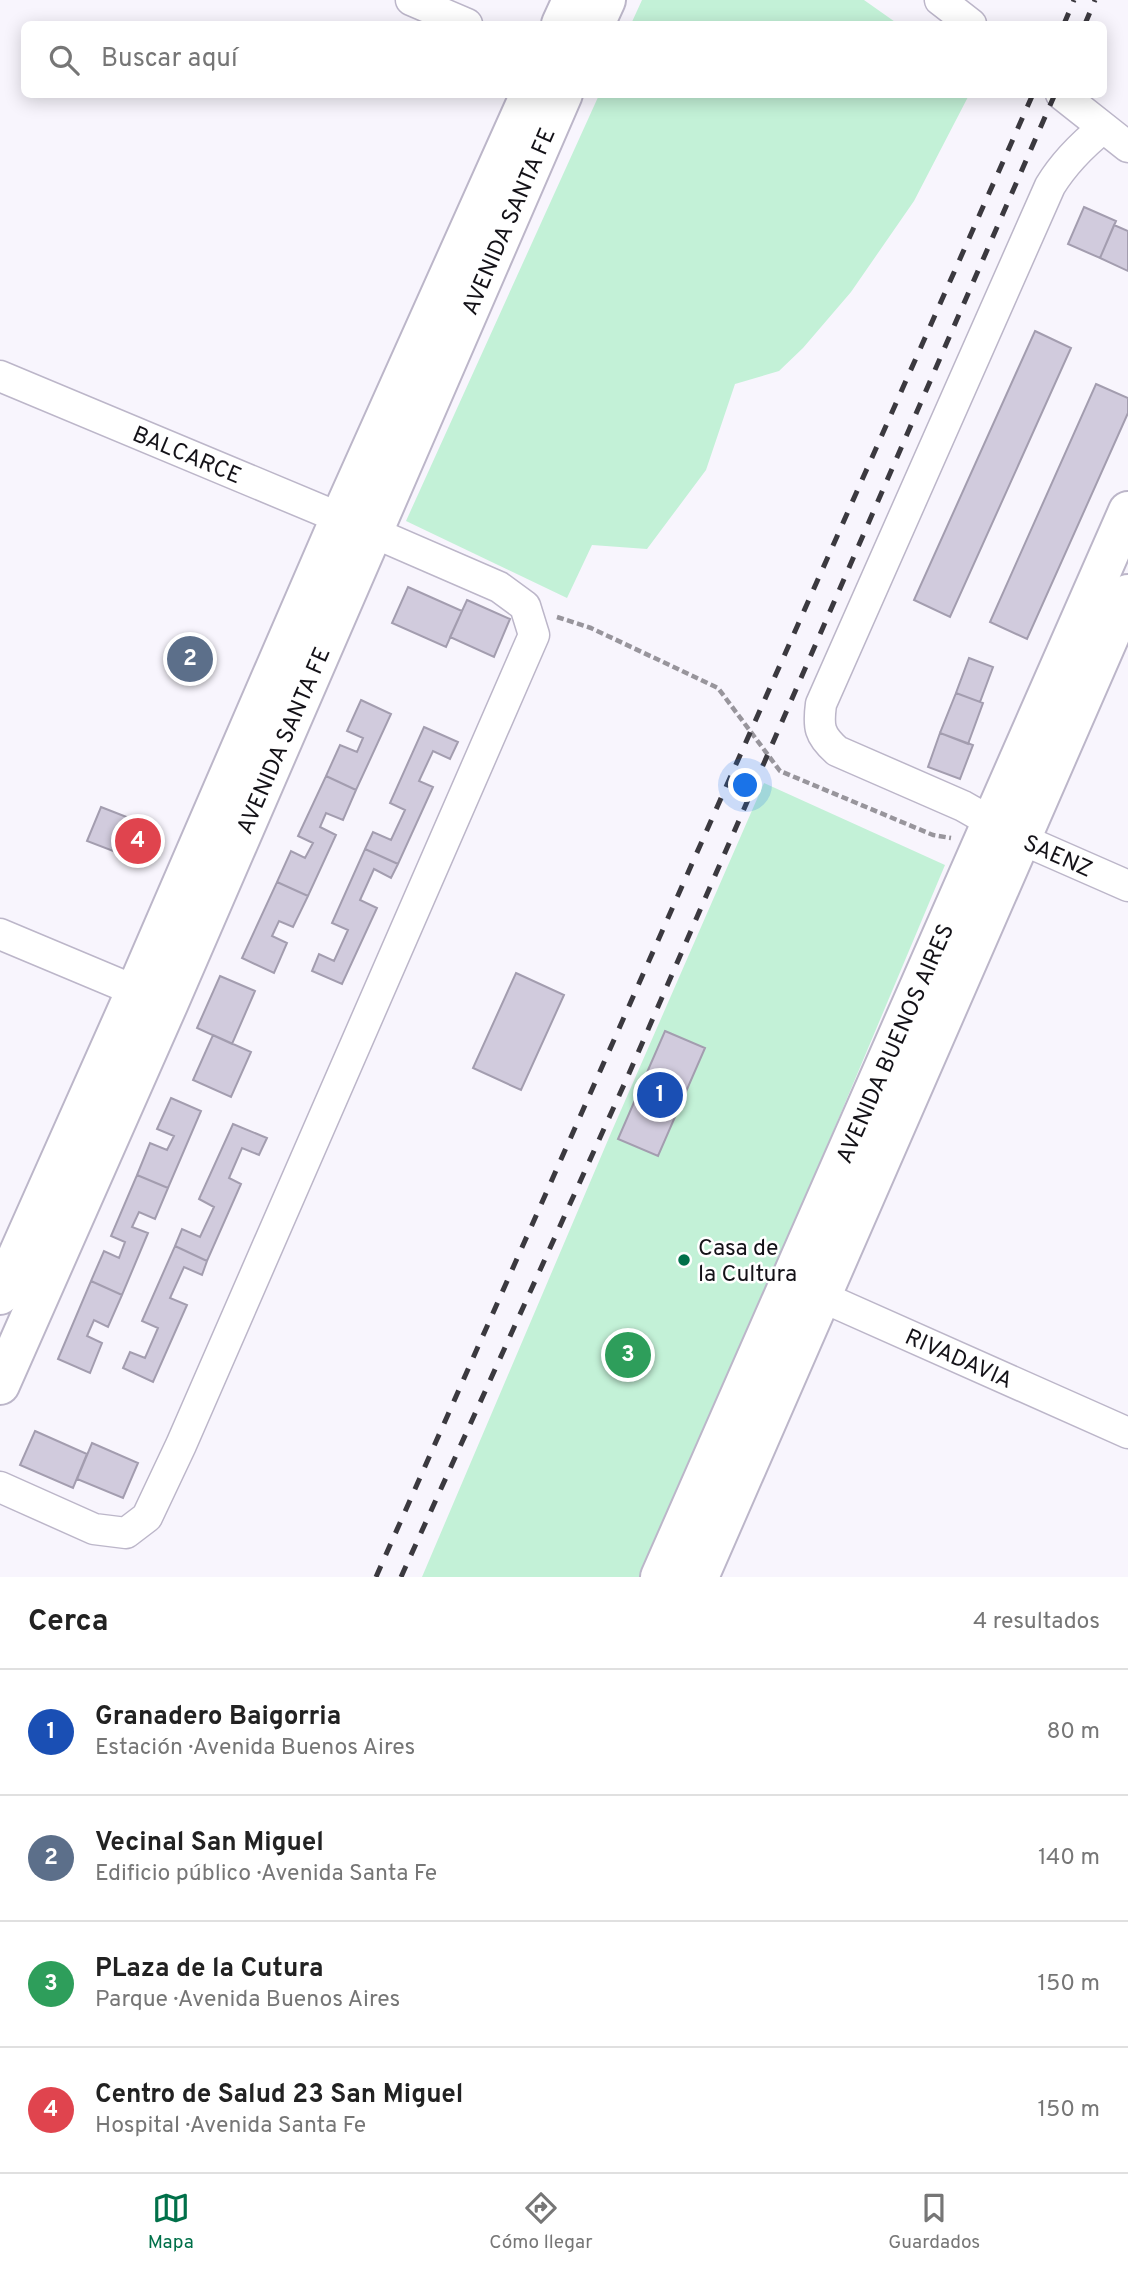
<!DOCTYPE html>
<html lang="es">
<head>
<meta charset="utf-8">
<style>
  body { margin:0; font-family:Overpass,sans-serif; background:#f6f6f6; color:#222 }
  .you { position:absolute; left:746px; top:786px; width:24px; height:24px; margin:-18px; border:5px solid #fff; border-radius:50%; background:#1a73e8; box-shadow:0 0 0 10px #1a73e833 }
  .badge { display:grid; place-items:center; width:46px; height:46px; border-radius:50%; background:#007049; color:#fff; font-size:23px; font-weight:700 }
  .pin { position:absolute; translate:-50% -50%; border:4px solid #fff; box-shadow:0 2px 7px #0006 }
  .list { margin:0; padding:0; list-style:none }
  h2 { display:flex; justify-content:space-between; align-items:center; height:91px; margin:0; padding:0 28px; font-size:30px }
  h2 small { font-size:23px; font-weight:400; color:#767676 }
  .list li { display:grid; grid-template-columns:46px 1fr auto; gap:21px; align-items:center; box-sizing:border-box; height:126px; padding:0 28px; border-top:2px solid #e0e0e0 }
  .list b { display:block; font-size:26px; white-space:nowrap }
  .list p { margin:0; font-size:23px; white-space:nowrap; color:#767676 }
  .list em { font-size:23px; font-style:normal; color:#767676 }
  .icon { flex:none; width:38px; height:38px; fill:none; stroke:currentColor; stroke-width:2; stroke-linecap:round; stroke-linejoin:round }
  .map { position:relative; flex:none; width:1128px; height:1577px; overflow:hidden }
  .search { position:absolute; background:#fff; box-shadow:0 4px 18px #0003; left:21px; right:21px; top:21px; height:77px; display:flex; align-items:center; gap:18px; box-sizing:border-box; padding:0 24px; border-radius:10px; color:#767676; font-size:26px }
  .sheet { height:595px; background:#fff }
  nav { display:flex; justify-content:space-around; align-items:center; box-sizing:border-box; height:98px; border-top:2px solid #e0e0e0; background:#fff; font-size:19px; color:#767676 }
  nav a { display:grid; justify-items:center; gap:4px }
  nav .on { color:#007049 }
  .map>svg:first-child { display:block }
  .green { fill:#c3f1d7 }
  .building { fill:#d1cbdd; stroke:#a39daf; stroke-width:2 }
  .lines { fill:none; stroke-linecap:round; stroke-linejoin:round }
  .minor-casing { stroke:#bcb6c9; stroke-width:33 }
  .major-casing { stroke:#bcb6c9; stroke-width:42 }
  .path { stroke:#98959c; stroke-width:4.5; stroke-dasharray:7 3.5; stroke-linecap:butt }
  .minor { stroke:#fff; stroke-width:30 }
  .major { stroke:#fff; stroke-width:38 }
  .rail { stroke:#3b393f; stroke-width:5; stroke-dasharray:12 12; stroke-linecap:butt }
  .poi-dot { fill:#007049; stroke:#fff; stroke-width:2.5 }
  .labels { text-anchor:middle; stroke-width:5; stroke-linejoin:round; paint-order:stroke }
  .street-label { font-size:23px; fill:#141218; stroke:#fff }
  .poi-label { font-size:23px; fill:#141218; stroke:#fff; text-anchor:start }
</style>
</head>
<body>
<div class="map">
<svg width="1128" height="1577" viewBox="0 0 1128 1577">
  <rect width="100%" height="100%" fill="#f8f5fd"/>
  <path class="green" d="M642 0H864L898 24H631Z
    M599 95H969L914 201 851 292 803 348 779 371 735 384 706 470 647 549 592 545 567 598 406 521Z
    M764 783 945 865 646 1577H422L611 1133Z"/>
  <path class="building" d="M1084 207 1116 221 1100 258 1068 244Z
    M1114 225 1128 231V271L1100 258Z
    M1035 331 1071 348 950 617 914 600Z
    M1096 384 1128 398V413L1027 639 990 622Z
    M408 587 462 611 446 647 392 623Z
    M467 600 510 619 494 657 450 637Z
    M969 658 993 667 980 702 956 693Z
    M956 693 983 703 968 744 940 733Z
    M361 700 391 714 356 790 326 776 340 745 357 752 363 738 347 731Z
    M424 727 458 742 450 759 433 751 419 781 433 787 398 864 365 849 373 832 391 840 405 810 390 803Z
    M940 733 973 745 960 779 928 767Z
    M326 776 356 790 343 820 326 813 320 827 336 835 308 896 277 882 291 851 305 858 313 843 298 836Z
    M101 807 160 830 147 864 87 841Z
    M365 849 398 864 391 878 374 869 360 900 377 908 342 984 312 971 319 954 334 961 348 930 332 923Z
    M277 882 308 896 293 927 279 921 272 936 287 943 274 973 242 958Z
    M516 973 564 995 521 1090 473 1068Z
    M220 976 255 991 232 1044 197 1028Z
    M665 1031 705 1048 658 1156 618 1139Z
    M213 1035 251 1052 231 1097 193 1080Z
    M171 1098 201 1111 168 1188 137 1175 150 1143 167 1150 174 1136 157 1129Z
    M233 1124 267 1138 259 1155 242 1148 229 1178 241 1184 207 1261 175 1246 182 1229 200 1237 214 1207 199 1199Z
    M137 1175 168 1188 155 1219 139 1212 132 1227 148 1233 122 1295 91 1281 104 1251 119 1258 125 1242 111 1236Z
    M175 1246 207 1261 202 1275 184 1267 170 1298 187 1305 153 1382 123 1368 130 1352 145 1358 158 1328 142 1321Z
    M91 1281 122 1295 108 1327 94 1320 87 1336 102 1343 90 1373 58 1359Z
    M35 1431 87 1454 73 1488 20 1465Z
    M92 1443 138 1463 123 1498 77 1479Z"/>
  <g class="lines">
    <defs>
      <g id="minor">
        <path d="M411 0 467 24"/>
        <path d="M940 0 971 24"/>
        <path d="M1061 94 1128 147"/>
        <path id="s1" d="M1103 128C1082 145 1064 163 1050 186L821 704C818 727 819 735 837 751L963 806 1021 839 1128 886"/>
        <path id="s2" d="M0 376 340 518 499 587 525 606 534 635 181 1445 147 1517 126 1533 94 1529 0 1487"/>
        <path d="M0 934 155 999"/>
        <path id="s3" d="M802 1288 1128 1433"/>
      </g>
      <g id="major">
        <path d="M561 24 572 0"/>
        <path d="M595 24 606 0"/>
        <path d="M0 1295 135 992 340 518 530 94"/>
        <path id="s4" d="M0 1385 168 1005 563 94"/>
        <path id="s5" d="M660 1577 1128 511"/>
        <path d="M699 1577 1128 594"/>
      </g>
    </defs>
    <use href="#minor" class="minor-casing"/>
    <use href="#major" class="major-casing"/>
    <path class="path" d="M557 617 591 628 718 688 780 771 933 835 951 838"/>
    <use href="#minor" class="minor"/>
    <use href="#major" class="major"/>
    <path class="rail" d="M1064 24 1074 0
      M1085 24 1095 0
      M376 1577 1033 94
      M401 1577 627 1078 1055 94"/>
  </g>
  <circle class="poi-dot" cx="684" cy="1260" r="7"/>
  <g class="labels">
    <g class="street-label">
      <text dy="8" stroke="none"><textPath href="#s4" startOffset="1270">AVENIDA SANTA FE</textPath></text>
      <text dy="8" stroke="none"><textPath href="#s2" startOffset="203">BALCARCE</textPath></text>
      <text dy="8" stroke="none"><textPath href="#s4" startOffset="704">AVENIDA SANTA FE</textPath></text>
      <text dy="8" stroke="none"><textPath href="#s1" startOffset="943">SAENZ</textPath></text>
      <text dy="8" stroke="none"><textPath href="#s5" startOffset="583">AVENIDA BUENOS AIRES</textPath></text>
      <text dy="8" stroke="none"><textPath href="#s3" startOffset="172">RIVADAVIA</textPath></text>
    </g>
    <g class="poi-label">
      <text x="698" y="1255">Casa de<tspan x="698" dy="26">la Cultura</tspan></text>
    </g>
  </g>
</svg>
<div class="you"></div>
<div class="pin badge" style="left:660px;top:1095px;background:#1a4fb4">1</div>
<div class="pin badge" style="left:190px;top:659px;background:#5c6f8a">2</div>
<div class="pin badge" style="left:628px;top:1355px;background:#2e9e5b">3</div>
<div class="pin badge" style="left:138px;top:841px;background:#e0444e">4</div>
<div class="search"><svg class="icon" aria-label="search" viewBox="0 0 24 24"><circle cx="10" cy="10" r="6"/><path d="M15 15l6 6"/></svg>Buscar aquí</div>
</div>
<section class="sheet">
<h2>Cerca<small>4 resultados</small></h2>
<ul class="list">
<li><span class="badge" style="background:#1a4fb4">1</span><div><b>Granadero Baigorria</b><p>Estación · Avenida Buenos Aires</p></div><em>80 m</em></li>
<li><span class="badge" style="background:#5c6f8a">2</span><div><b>Vecinal San Miguel</b><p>Edificio público · Avenida Santa Fe</p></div><em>140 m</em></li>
<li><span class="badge" style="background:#2e9e5b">3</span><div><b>PLaza de la Cutura</b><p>Parque · Avenida Buenos Aires</p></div><em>150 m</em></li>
<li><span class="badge" style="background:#e0444e">4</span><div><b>Centro de Salud 23 San Miguel</b><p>Hospital · Avenida Santa Fe</p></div><em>150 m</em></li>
</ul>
</section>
<nav>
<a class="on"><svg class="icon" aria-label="map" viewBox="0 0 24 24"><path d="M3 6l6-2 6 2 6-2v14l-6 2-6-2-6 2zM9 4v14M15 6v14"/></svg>Mapa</a>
<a><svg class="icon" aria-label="directions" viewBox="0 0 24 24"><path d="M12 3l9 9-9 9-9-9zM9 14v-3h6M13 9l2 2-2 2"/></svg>Cómo llegar</a>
<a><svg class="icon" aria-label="saved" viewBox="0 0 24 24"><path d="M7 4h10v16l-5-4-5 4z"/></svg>Guardados</a>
</nav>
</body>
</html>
